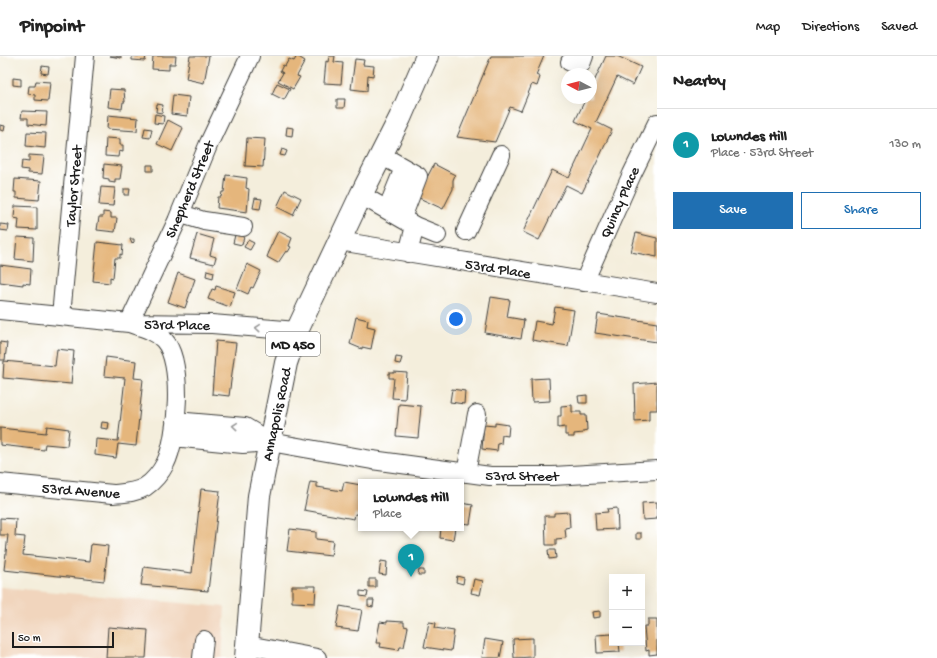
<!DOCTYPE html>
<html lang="en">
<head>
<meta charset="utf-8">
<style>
  body { margin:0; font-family:"Gochi Hand",sans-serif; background:#f2f2f2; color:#222 }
  .controls { position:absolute; right:12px; bottom:12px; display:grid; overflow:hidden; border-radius:0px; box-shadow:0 4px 16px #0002 }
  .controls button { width:36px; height:36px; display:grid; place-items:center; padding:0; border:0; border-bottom:1px solid #e0e0e0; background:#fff; color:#222; font:20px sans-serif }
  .compass { position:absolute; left:561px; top:12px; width:36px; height:36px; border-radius:50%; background:#fff; box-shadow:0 4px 16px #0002; rotate:277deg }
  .scale { position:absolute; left:12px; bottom:10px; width:102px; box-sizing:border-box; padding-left:4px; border:2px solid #1c1c1c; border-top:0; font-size:11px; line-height:14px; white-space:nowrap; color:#1c1c1c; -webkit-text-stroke:3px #fff; paint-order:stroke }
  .you { position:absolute; left:456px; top:263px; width:14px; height:14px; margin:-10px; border:3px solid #fff; border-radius:50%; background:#1a73e8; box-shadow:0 0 0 6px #1a73e833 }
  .badge { display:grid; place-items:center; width:26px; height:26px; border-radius:50%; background:#1f6fb2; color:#fff; font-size:13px; font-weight:700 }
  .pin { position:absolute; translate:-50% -33px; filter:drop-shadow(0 1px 2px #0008) }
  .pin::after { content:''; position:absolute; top:21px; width:14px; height:12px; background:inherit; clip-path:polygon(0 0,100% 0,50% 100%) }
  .popup { position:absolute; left:358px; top:423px; width:106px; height:52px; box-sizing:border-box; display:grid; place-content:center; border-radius:0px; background:#fff; filter:drop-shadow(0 1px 3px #0005); font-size:13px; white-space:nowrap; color:#767676 }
  .popup b { font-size:15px; color:#222 }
  .popup::after { content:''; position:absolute; left:50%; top:100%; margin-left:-8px; border:8px solid transparent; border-top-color:#fff }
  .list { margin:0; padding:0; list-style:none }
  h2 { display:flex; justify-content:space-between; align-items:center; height:52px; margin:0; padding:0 16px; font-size:17px }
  h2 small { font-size:13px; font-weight:400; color:#767676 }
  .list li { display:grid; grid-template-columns:26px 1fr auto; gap:12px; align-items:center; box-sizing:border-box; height:72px; padding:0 16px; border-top:1px solid #e0e0e0 }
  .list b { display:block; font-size:15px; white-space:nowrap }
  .list p { margin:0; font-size:13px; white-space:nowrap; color:#767676 }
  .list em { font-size:13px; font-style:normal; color:#767676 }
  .actions { display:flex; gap:8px; padding:12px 16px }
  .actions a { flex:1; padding:9px 0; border:1px solid #1f6fb2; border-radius:0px; text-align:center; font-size:14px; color:#1f6fb2 }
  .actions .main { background:#1f6fb2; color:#fff }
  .map { position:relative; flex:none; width:657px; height:602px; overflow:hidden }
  header { display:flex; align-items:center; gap:24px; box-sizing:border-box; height:56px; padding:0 20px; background:#fff; border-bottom:1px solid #e0e0e0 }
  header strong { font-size:19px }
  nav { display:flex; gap:22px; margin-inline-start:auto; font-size:14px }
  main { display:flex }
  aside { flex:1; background:#fff }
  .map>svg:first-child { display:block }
  .built { fill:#f1d5bd }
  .building { fill:#e5b67b }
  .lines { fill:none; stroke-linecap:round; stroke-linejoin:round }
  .minor-casing { stroke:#3c3c39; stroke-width:20 }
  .major-casing { stroke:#3c3c39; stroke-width:24 }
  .minor { stroke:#fff; stroke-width:18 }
  .major { stroke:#fff; stroke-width:22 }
  .oneway { stroke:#999 }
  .labels { text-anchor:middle; stroke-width:3; stroke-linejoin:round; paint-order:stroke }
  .shield { fill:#fff; stroke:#606060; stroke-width:1 }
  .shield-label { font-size:14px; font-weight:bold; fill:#1c1c1c }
  .street-label { font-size:15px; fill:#1c1c1c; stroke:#fff }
</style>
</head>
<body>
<header>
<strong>Pinpoint</strong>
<nav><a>Map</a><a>Directions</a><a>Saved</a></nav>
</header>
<main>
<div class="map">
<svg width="657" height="602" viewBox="0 0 657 602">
  <rect width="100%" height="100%" fill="#fff"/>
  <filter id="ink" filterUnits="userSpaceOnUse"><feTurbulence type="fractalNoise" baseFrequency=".025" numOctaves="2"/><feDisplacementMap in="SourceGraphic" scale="8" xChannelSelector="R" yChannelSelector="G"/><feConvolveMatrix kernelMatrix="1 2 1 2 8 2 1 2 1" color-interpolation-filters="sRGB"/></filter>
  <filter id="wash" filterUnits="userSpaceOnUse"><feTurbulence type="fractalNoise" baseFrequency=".012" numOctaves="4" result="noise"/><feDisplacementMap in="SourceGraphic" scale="16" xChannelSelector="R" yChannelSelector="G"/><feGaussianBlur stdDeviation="0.9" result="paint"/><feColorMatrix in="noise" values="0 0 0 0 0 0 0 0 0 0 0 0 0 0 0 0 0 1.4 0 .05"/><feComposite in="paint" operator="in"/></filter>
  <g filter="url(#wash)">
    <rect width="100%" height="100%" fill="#f4eedc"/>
    <path class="built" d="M0 531 225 551 222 602H0Z"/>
    <g id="blocks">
      <path class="building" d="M110 0H121V2Z
        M132 0H146L145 5 132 4Z
        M153 0H176L175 8H169V14L152 13Z
        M190 0H209L204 27 186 23Z
        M297 0 305 5 297 20 300 21 293 33 278 25 283 17 280 15 283 9 285 10 289 3 294 5Z
        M329 0H335L334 6 343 7 341 28 324 27 326 5 328 6Z
        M491 0H544L536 19 540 21 537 30 532 28 521 55 510 51 495 86 457 81Z
        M606 0H617L641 11 633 29 617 21 596 66 612 74 598 104 582 137 566 129 539 184 523 176 552 114 569 122 592 73 575 65 586 42H591V32Z
        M355 3 364 4 363 9 374 10 373 20 368 19 367 35 351 33Z
        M42 10 49 11 48 18 41 17Z
        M13 22 21 23V30L13 29Z
        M36 25 50 26 48 45 35 44V39L28 38 29 30H35Z
        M277 27 290 33 284 44 272 38Z
        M110 33 124 34 125 46H123L122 53 108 51Z
        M173 39 189 41 187 60 171 58Z
        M337 43H345L344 52H337Z
        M157 48 163 49 162 57 156 56Z
        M22 55 47 56 46 70 28 68V62H21Z
        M155 58 164 60 163 68 154 67Z
        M108 59 138 62 137 75 107 73Z
        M168 64 183 72 172 95 157 88Z
        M0 69 5 70 4 75 0 74Z
        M287 71 293 72 292 80 286 79Z
        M145 72 152 73 150 82 143 81Z
        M27 76 46 77 45 92 26 90Z
        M106 82 120 83V89H123V96L119 95 118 101 105 100Z
        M247 82 265 83 263 111 245 110Z
        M282 93 287 95 285 100 280 99Z
        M29 99 44 100 42 118 28 117V114L21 113 22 105 29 106Z
        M104 108 122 110 120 123H115V127L109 126V123L103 122Z
        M434 108 455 119 453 124V133L443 153 417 141Z
        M147 109H153V115H147Z
        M226 119 247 122 246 132 249 133 247 156 217 152 218 141H221L222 136H224Z
        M15 123 41 125 39 144 16 142V136H14Z
        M101 131 115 132 113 150 99 149Z
        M124 133H130L129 139H124Z
        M285 134 301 142 293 159 277 151Z
        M255 142 262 143 260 153 253 152Z
        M15 150 37 151V174L18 173 19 163 14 162Z
        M103 156 111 157V162H117L115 176 97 174 99 161H103Z
        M0 168 9 169 8 175 0 174Z
        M278 175 292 182 289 190 291 191 288 196 286 195 278 207 267 201 269 196H268Z
        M636 177 657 182V201L631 196Z
        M197 178 214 183 210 199 216 201 214 208 190 202Z
        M235 179 244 181 242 189 233 187Z
        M17 181 34 182 33 205 15 203Z
        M130 183H134V186L132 188Z
        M248 184 254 187 250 194 244 191Z
        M97 186 123 189 122 199 120 198V202H115L113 222 110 221V227L93 225Z
        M247 208 261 215 253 232 251 231 248 238 237 233Z
        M0 209 31 213 30 228 23 227V229L0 226Z
        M207 214 214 216 213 222 206 220Z
        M178 217 195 223 185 252 168 246Z
        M216 230 235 236 230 251 208 243 212 233 215 234Z
        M491 241 510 244 507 261 524 264 521 283 485 277Z
        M555 251 574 254 568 290 532 284 535 265 552 268Z
        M598 258 657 267V286L595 277Z
        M356 261 368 264 367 270 375 272 371 293 362 291V293L350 288Z
        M216 285 236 287 229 340 212 338Z
        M0 286 7 287 5 304H0Z
        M57 293 74 295 71 328 3 322 4 305 55 310Z
        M106 301 136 305 134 322 143 323 136 390 118 388 116 402 95 399 96 383 118 385 125 322 104 320Z
        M396 301 402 302 400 308 395 307Z
        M394 316 407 317 405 343 392 342 394 322H389V317H394Z
        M549 322 550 345 532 346 531 323Z
        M657 326V354H649V364L635 365 634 328Z
        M452 333 465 335 464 348 450 346Z
        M587 339V347H579L578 340Z
        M399 348 421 350 418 382 396 380Z
        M572 349V356H581V359H586L587 374 583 375V377L574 378V381H568V379H565V371L558 372V360H561V350Z
        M102 366 109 367 108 373 101 372Z
        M495 367 509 369 508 380 502 379 501 388 498 387 497 395 482 393 484 369 495 370Z
        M47 370 69 373 67 390 45 388 44 394 0 389V372L46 377Z
        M310 426 317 427V431L342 435 344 426 361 429V459L355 458 354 463 304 454Z
        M201 433 220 435 208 535 141 529 144 511 192 517Z
        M657 446V463L643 464 642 447Z
        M461 447 473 449 470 468 461 467Z
        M617 452 618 473 596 474 595 457 608 456 607 453Z
        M569 456 570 471 565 472 566 482 556 483V489H546L545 460H554V457Z
        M0 462 16 463 15 480 25 481 23 499 89 506 91 488 108 490 104 525 4 514 8 479H0Z
        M441 472H455L453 484 440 482Z
        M290 473 316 476V483L333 485 331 500 287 495Z
        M636 477H641V483H636Z
        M548 494H555L556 502 549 503Z
        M381 505 387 506 386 519 379 518Z
        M419 514H424V519H418Z
        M457 520 464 522 463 528 456 526Z
        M369 523H376V531H369Z
        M474 523 483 525 480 539 471 537Z
        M292 530H316L315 547 292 546Z
        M360 535 368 536 367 541 360 540Z
        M368 544H374L373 551 368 550Z
        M340 550 362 554 358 575 336 572Z
        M600 555V561L593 562 592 556Z
        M648 563H657V598L649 599V594L646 595 644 570H648Z
        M387 565 404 566V570L408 571 404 591H400L399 594 380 591 381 587H376L380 566 387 567Z
        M429 566 436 567 435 572 454 575 451 595 424 591Z
        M108 571 148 574 146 602H106Z
        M612 578V587H619L620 596 597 597 596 579Z
        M533 582V601L514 602 513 583Z
        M485 583 503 586 500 602H482Z"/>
    </g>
  </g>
  <g filter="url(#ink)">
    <use href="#blocks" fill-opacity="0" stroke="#3c3c39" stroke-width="1"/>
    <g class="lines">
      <defs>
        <path id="minor" d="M250 0 209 87 177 165 129 267 212 268 297 275
          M570 6 581 8 584 0
          M381 99 404 112 387 154
          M361 139 415 170 408 197
          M181 158 204 165 243 171
          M402 162 418 120 404 112
          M415 170 437 179
          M466 175 501 99
          M339 185 657 237
          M584 226 632 118 657 67
          M0 254 129 267C141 271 155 274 164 284 184 306 178 383 165 408 161 416 153 426 145 431 135 437 124 437 113 438L0 427
          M61 260 85 0
          M175 365 245 371 270 386
          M173 381 243 388 270 386 372 404 490 420H553L657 414
          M466 417 477 358
          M247 589 317 602
          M202 602 204 584"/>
        <path id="major" d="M246 602 259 440 286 307 297 275 310 247 361 139 400 62 427 0"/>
      </defs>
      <use href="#minor" class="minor-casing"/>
      <use href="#major" class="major-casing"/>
      <use href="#minor" class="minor"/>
      <use href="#major" class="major"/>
    </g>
    <defs><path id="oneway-chevron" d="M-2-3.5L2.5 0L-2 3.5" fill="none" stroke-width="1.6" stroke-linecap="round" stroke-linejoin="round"/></defs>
    <g class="oneway">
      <use href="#oneway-chevron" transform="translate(258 272) rotate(-175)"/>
      <use href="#oneway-chevron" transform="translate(235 370) rotate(-175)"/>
    </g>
  </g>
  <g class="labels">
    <rect class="shield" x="266" y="276" width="54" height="24" rx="3"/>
    <g class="shield-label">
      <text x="293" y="293">MD 450</text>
    </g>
    <g class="street-label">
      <text transform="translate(73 130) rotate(-85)" y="5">Taylor Street</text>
      <text transform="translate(189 133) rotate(-67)" y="5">Shepherd Street</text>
      <text transform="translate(619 146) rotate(-66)" y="5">Quincy Place</text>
      <text transform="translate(498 212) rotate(9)" y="5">53rd Place</text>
      <text transform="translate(177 268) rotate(1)" y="5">53rd Place</text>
      <text transform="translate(276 358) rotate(-78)" y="5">Annapolis Road</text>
      <text x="522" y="424">53rd Street</text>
      <text transform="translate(81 434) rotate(4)" y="5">53rd Avenue</text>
    </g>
  </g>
</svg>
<div class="controls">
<button>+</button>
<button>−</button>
</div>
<svg class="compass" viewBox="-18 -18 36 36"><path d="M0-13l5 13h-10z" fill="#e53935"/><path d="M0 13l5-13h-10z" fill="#767676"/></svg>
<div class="scale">50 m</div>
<div class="you"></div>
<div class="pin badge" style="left:411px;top:521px;background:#0f9aa8">1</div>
<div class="popup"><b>Lowndes Hill</b>Place</div>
</div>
<aside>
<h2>Nearby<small></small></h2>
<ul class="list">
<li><span class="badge" style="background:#0f9aa8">1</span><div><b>Lowndes Hill</b><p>Place · 53rd Street</p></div><em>130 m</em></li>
</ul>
<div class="actions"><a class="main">Save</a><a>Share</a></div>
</aside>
</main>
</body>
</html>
